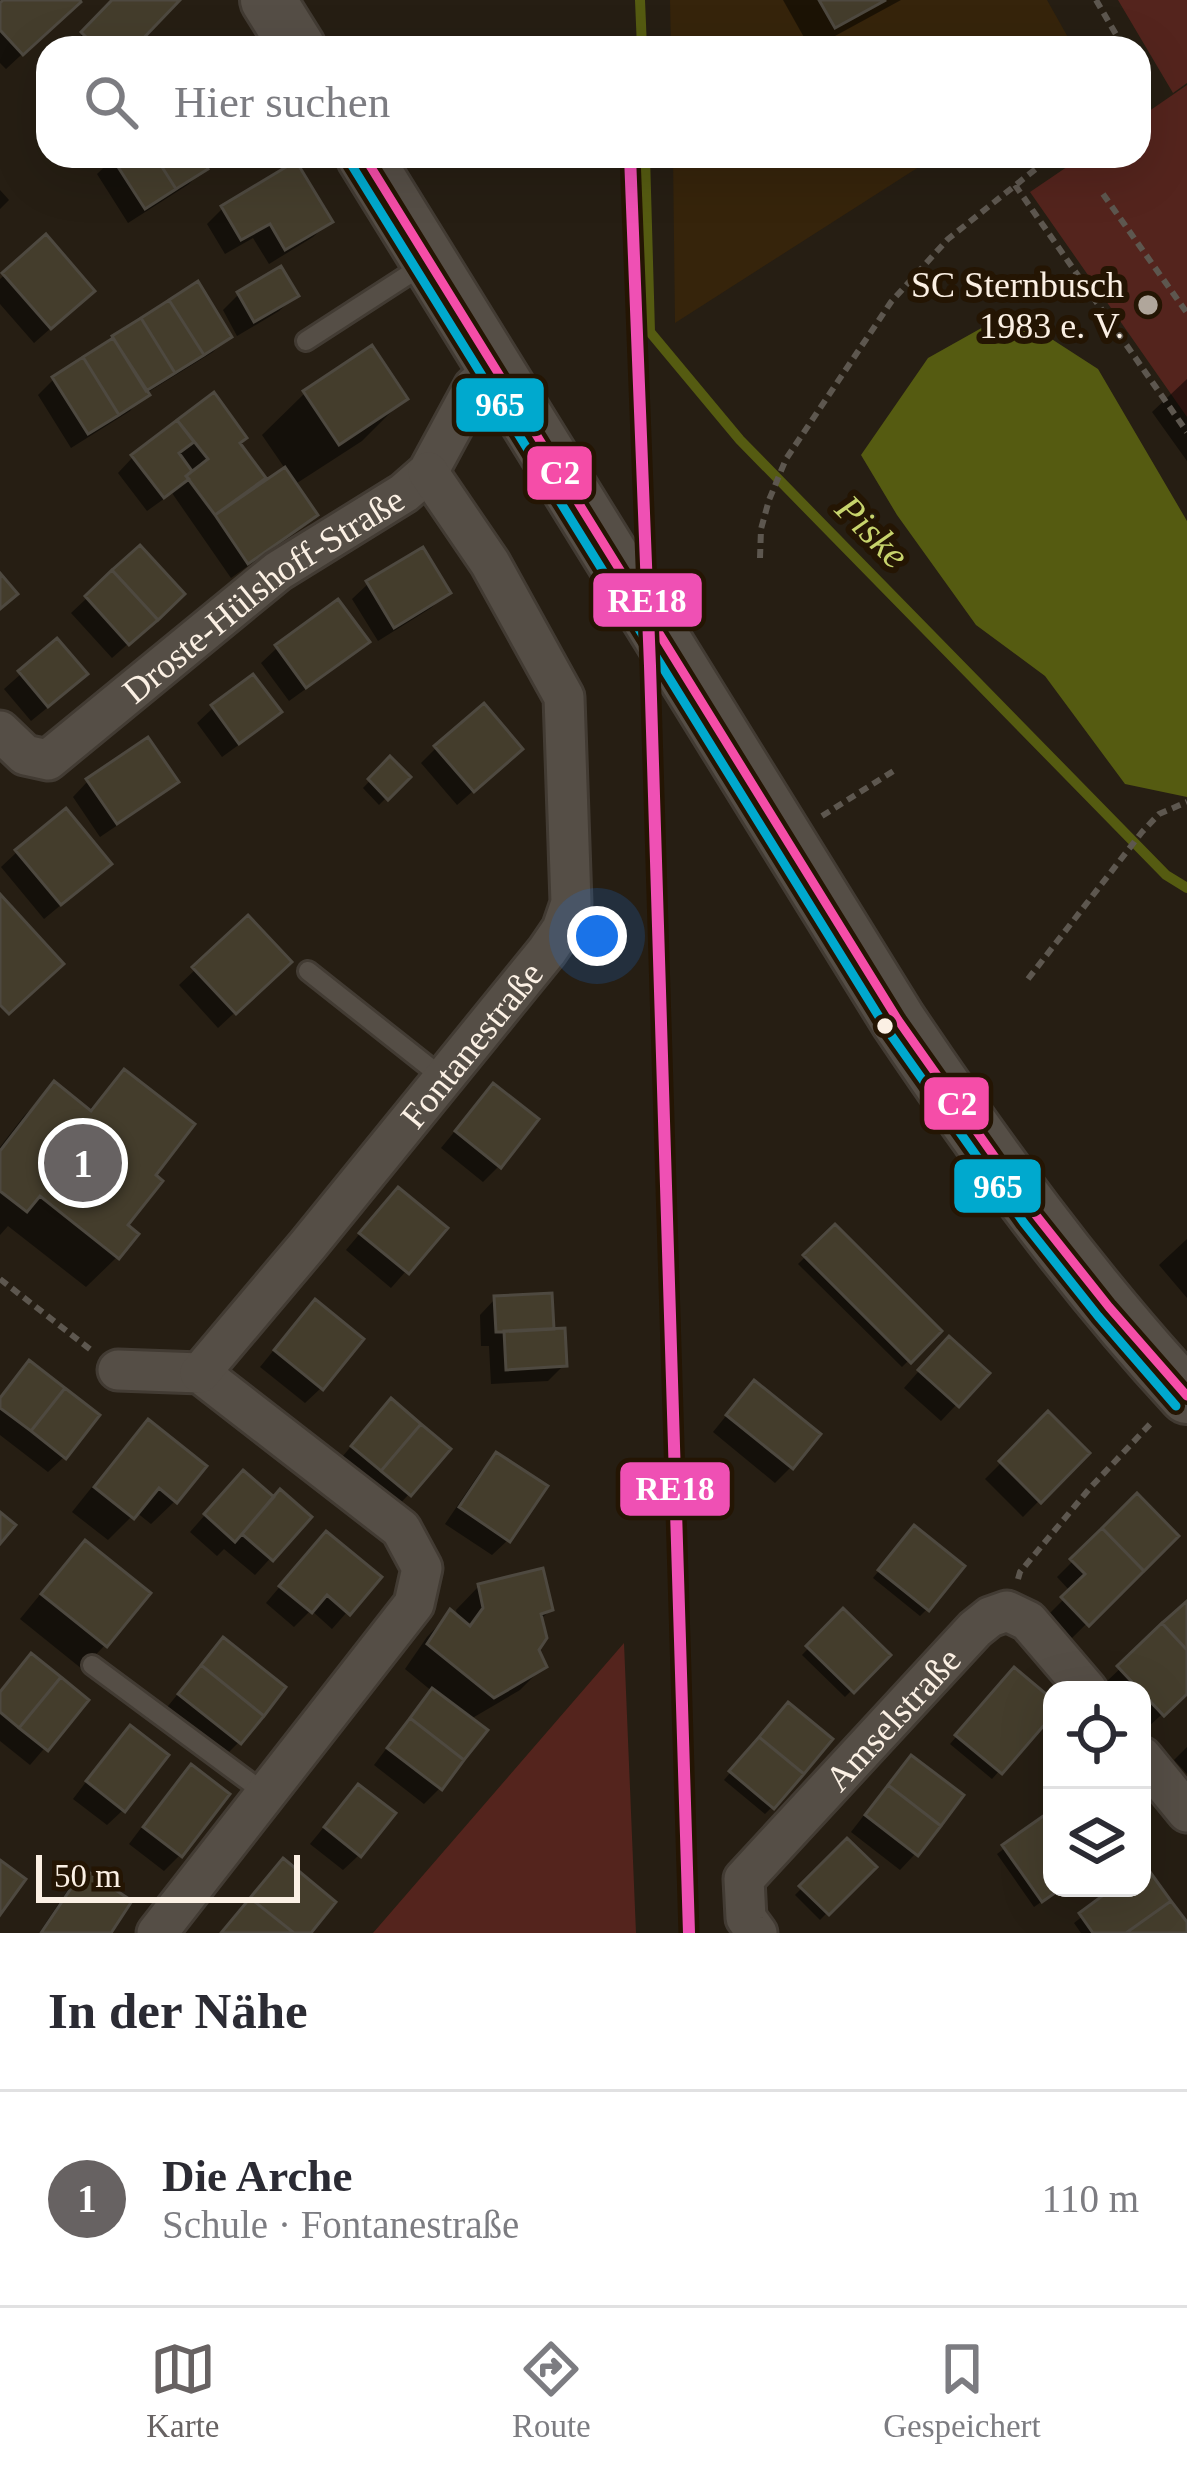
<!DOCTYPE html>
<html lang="de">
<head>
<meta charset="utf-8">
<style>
  body { margin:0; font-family:Georgia,serif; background:#f7f7f7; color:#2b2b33 }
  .controls { position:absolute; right:36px; bottom:36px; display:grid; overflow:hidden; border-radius:24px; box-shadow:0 12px 48px #0002 }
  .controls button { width:108px; height:108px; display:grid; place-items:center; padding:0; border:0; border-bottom:3px solid #e1e1e2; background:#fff; color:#2b2b33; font:60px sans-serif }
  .scale { position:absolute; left:36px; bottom:30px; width:264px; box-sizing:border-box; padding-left:12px; border:6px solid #fbf0e4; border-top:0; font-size:33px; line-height:42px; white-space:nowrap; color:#fbf0e4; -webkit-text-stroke:9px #241503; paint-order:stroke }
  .you { position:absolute; left:597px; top:936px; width:42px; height:42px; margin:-30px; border:9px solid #fff; border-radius:50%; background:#1a73e8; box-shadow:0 0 0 18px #1a73e833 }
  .badge { display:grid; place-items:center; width:78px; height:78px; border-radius:50%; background:#676262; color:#fff; font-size:39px; font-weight:700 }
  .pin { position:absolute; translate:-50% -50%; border:6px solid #fff; box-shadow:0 3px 12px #0006 }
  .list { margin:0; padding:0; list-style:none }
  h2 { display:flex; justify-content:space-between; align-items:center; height:156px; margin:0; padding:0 48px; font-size:51px }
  h2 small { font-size:39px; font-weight:400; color:#7c7c81 }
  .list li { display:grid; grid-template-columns:78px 1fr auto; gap:36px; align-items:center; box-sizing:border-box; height:216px; padding:0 48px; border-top:3px solid #e1e1e2 }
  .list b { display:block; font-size:45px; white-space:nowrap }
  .list p { margin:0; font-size:39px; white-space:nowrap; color:#7c7c81 }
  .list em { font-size:39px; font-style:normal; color:#7c7c81 }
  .icon { flex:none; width:66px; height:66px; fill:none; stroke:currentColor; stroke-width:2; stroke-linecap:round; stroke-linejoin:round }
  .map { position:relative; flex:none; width:1187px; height:1933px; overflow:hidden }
  .search { position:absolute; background:#fff; box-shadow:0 12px 48px #0002; left:36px; right:36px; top:36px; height:132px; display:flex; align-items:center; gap:30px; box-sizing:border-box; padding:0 42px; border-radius:36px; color:#7c7c81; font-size:45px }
  .sheet { height:372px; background:#fff }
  nav { display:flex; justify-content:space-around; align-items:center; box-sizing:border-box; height:168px; border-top:3px solid #e1e1e2; background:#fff; font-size:33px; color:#7c7c81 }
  nav a { display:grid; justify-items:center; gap:6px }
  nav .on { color:#676262 }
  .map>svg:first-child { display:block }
  .built { fill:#36240b }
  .green { fill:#54241d }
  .water { fill:#555b11 }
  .shadow { fill:#0007 }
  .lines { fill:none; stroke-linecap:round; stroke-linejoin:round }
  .stream { stroke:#555b11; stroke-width:10 }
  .building { fill:#443d2c; stroke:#4e4940; stroke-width:3 }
  .lane-casing { stroke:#423b33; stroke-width:24 }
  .street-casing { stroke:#423b33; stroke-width:45 }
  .secondary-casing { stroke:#423b33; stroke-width:60 }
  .path { stroke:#5d574f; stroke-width:6; stroke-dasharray:9 6; stroke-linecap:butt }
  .lane { stroke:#554e46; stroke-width:18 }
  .street { stroke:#554e46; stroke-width:39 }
  .secondary { stroke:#554e46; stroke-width:54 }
  .bus-1-casing { stroke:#241503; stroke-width:18 }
  .bus-2-casing { stroke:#241503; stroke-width:18 }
  .bus-1 { stroke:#f54da8; stroke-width:9 }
  .bus-2 { stroke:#00a9ce; stroke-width:9 }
  .rail-1-casing { stroke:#241503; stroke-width:21 }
  .rail-1 { stroke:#ef50b4; stroke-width:12 }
  .poi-dot { fill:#b0a69b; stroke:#241503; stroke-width:4.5 }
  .bus-dot { fill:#fbf0e4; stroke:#241503; stroke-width:4.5 }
  .labels { text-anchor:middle; stroke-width:12; stroke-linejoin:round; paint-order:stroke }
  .poi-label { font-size:36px; fill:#fbf0e4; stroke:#241503; text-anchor:end }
  .street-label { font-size:36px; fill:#fbf0e4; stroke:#241503 }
  .water-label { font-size:39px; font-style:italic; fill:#c7d36c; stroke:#241503 }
  .line-badge { stroke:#241503; stroke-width:4.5 }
  .badge-label { font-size:33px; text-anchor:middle; font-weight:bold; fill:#fff }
</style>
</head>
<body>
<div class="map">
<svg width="1187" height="1933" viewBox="0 0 1187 1933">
  <rect width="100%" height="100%" fill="#261e13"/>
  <path class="built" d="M670 0H1047L1074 48H671Z
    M673 156H936L675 323Z"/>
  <path class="green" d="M1118 0H1187V83L1173 93Z
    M1187 85V417L1030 192 1083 156H1139V118Z
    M624 1643 636 1933H373Z"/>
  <path class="water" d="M1010 312 1098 369 1187 521V797L1125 784 1045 676 976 625 897 515 861 455 928 358Z"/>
  <path class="shadow" d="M8 0H76L62 17 6 69 0 63V7Z
    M115 0H176L130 48H69Z
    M783 0H901L813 48H810Z
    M116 156H203L198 159 204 168 189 184 128 223 97 174Z
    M0 190 9 200 0 209Z
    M223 208 329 222 313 237 269 264 253 238 225 254 207 224Z
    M46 239 76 306 34 343 0 304V279Z
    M197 286 229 336 213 352 145 394 130 411 71 448 38 395 54 379Z
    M238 295 295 296 279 311 237 336 223 310Z
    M1187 379V461L1152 412Z
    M305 393 404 399 362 441 294 485 314 514 299 530 231 578 172 493 147 511 118 473 133 457 213 396 237 444 265 482 286 470 262 435Z
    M368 584 447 593 431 608 378 641 352 599Z
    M87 598 166 610 112 658 71 613Z
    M366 641 350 657 289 701 261 663 277 648Z
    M57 642 69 690 31 721 4 689Z
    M252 678 278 712 262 728 222 757 197 723 213 708Z
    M436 748 504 764 457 805 421 763Z
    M390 760 407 777 379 805 363 788Z
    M88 781H175L159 797 100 837 73 797Z
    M17 852 92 879 44 919 1 867Z
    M248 920 272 978 218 1028 179 985Z
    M124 1073 152 1176 124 1226 117 1257 86 1287 8 1226 0 1235V1147L24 1116 55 1085 88 1111Z
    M478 1103 499 1166 483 1182 441 1148Z
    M383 1206 444 1228 391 1288 346 1250Z
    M835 1228 938 1331 902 1367 798 1264Z
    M1187 1239V1298L1159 1265Z
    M495 1299 551 1332 564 1365 548 1381 491 1384 489 1346H481L480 1315Z
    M300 1318 321 1388 305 1403 260 1367Z
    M933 1355 986 1373 941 1421 904 1388Z
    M29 1364 64 1457 48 1472 0 1435V1397Z
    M739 1400 791 1467 775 1483 713 1432Z
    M1048 1416 1086 1453 1023 1517 985 1479Z
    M375 1418 409 1494 394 1510 337 1463Z
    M148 1423 175 1501 151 1524 136 1512 108 1540 72 1512 124 1447Z
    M497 1456 508 1540 492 1555 445 1524 481 1471Z
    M227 1490 273 1501 308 1517 255 1575 224 1549 217 1556 190 1532Z
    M1137 1497 1175 1536 1071 1639 1048 1615 1071 1592 1057 1577Z
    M907 1536 927 1609 920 1616 873 1578Z
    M85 1544 105 1645 82 1669 20 1619 62 1568Z
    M311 1550 377 1578 332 1629 311 1610 294 1627 266 1603Z
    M479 1586 550 1610 540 1620 535 1650 544 1666 520 1690 469 1720 440 1788 424 1804 374 1765 417 1708 433 1692 405 1669 427 1637 450 1613 458 1620 456 1610Z
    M1187 1605V1691L1146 1729 1142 1725V1690H1109L1104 1684Z
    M843 1612 887 1655 845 1697 802 1655Z
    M208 1657 239 1742 223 1758 164 1711Z
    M1007 1678 1052 1703V1711L992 1779 950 1744Z
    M0 1692 85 1701 30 1765 0 1741Z
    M782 1713 772 1807 765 1814 724 1780Z
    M115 1744 123 1810 107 1825 73 1799Z
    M1187 1747V1774L1174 1760Z
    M911 1759 915 1854 900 1870 851 1832 896 1774Z
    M191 1768 180 1855 164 1871 129 1844 175 1783Z
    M343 1804 359 1855 343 1870 310 1844Z
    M1052 1813V1888H1061L1034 1907 997 1854Z
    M847 1842 872 1867 820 1920 795 1895Z
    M1142 1871 1187 1927V1933H1081L1074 1923 1119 1888H1142Z
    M84 1872 107 1933H39L69 1888Z"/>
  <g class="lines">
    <path class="stream" d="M640 0 642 48
      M645 156 650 332 740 440 1166 875 1187 888"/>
  </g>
  <path class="building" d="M3 0H80L81 2 23 55 0 30V3Z
    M112 0H180L134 48H97L81 32Z
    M819 0H886L835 28Z
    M111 156H155L176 189 145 209Z
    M155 156H200L208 169 176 189Z
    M296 161 333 222 285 250 270 224 241 240 221 206Z
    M46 234 95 291 51 329 2 273Z
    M281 266 299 296 254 322 237 292Z
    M198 281 232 337 204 355 169 300Z
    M169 300 204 355 175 373 141 318Z
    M141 318 175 373 146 391 112 336Z
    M113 338 150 395 119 415 83 357Z
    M372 345 408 399 339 445 303 391Z
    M83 357 119 415 88 434 52 377Z
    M214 392 247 438 240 443 266 478 215 515 186 476 208 459 177 420Z
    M177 420 194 442 179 453 192 471 186 476 189 479 164 498 131 455Z
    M285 467 318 515 248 564 215 515Z
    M140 545 185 594 158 620 112 570Z
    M423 547 451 593 394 628 366 581Z
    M112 570 158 620 129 645 85 596Z
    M0 573 18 594 0 609Z
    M338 599 370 642 306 688 275 645Z
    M57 638 88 674 48 707 18 671Z
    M253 674 282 712 239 744 211 705Z
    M484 703 523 749 474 792 434 746Z
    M148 737 179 782 117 824 86 779Z
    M390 756 411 777 388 800 368 779Z
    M66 808 112 864 61 905 15 850Z
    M0 894 64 964 9 1014 0 1005Z
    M248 915 292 962 236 1014 192 967Z
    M124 1069 195 1124 156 1175 163 1181 128 1225 139 1234 119 1259 40 1196 27 1212 0 1191V1151L54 1081 91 1111Z
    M493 1083 539 1119 501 1168 455 1131Z
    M398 1187 448 1228 409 1274 359 1233Z
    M835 1224 942 1331 911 1363 803 1255Z
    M552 1293 554 1329 496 1332 494 1296Z
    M315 1299 364 1339 323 1390 274 1350Z
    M565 1328 567 1366 506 1370 504 1331Z
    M949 1336 990 1373 959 1407 918 1370Z
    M29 1360 65 1388 31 1431 0 1408V1398Z
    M754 1380 821 1434 793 1469 726 1415Z
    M65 1388 100 1415 66 1459 31 1431Z
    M391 1398 421 1424 381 1471 351 1446Z
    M1048 1411 1090 1453 1041 1503 999 1461Z
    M148 1419 207 1466 177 1503 159 1488 134 1519 94 1487Z
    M421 1424 451 1449 411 1496 381 1471Z
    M496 1452 548 1486 510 1542 459 1507Z
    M243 1470 274 1497 235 1542 204 1514Z
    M280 1489 312 1517 273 1561 242 1534Z
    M1137 1493 1179 1536 1144 1571 1102 1528Z
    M0 1512 16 1525 0 1544Z
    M914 1525 965 1566 929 1611 878 1570Z
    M1102 1528 1144 1571 1089 1626 1061 1597 1085 1574 1070 1559Z
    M326 1531 382 1577 350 1615 327 1595 312 1613 279 1586Z
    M85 1540 151 1593 107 1647 41 1594Z
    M543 1568 553 1610 541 1614 547 1638 539 1650 547 1667 494 1698 427 1644 450 1609 470 1626 483 1608 478 1584Z
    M1187 1601V1650L1162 1623Z
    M843 1608 891 1655 854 1693 806 1646Z
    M1162 1623 1187 1650V1694L1164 1716 1117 1666Z
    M223 1637 286 1687 264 1716 201 1665Z
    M31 1653 61 1677 19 1728 0 1712V1692Z
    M201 1665 264 1716 241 1744 178 1694Z
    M1014 1667 1052 1699V1716L1002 1774 955 1735Z
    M61 1677 89 1700 48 1751 19 1728Z
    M432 1688 488 1730 464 1760 410 1718Z
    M788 1702 833 1739 804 1774 759 1737Z
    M410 1718 464 1760 442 1790 387 1748Z
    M130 1725 169 1755 125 1812 86 1781Z
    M759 1737 804 1774 774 1809 729 1771Z
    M911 1755 964 1795 941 1826 888 1785Z
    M191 1764 230 1794 182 1857 143 1827Z
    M358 1784 396 1813 361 1857 324 1827Z
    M888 1785 941 1826 918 1856 865 1815Z
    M1052 1810V1888H1062L1042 1902 1002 1845Z
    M847 1838 877 1867 829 1915 799 1886Z
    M283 1858 336 1902 311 1933H294L250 1898Z
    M0 1860 26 1879 0 1915Z
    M1145 1865 1171 1901 1126 1933H1093L1079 1913 1113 1888H1142V1867Z
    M84 1869 132 1901 111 1933H41Z
    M250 1898 294 1933H221Z
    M1171 1901 1187 1922V1933H1126Z"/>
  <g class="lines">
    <defs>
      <path id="lane" d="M306 341 425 264
        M308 971 443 1078
        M92 1665 266 1794"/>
      <g id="street">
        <path id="s1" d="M0 731 25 755 48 760 278 571 404 493 428 472 474 387 495 370"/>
        <path d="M118 1370 200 1373 401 1529 422 1568 414 1604 157 1933"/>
        <path id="s2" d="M200 1373 308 1245 547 951 562 929 571 903 564 697 490 563 428 472"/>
        <path d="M1142 1757 1187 1812"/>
        <path id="s3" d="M757 1933 746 1918 744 1879 975 1629 990 1617 1007 1611 1028 1621 1087 1690"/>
      </g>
      <path id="secondary" d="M268 0 298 48
        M364 156 898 1020C986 1151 1080 1280 1187 1396"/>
    </defs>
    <use href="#lane" class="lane-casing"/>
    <use href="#street" class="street-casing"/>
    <use href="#secondary" class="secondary-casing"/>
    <path class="path" d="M1096 0 1124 48
      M1015 185 1187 432
      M1103 194 1187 313
      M760 558 761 529 769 500 786 459 891 302 948 239 1052 156
      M822 816 895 770
      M1028 979 1142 832 1159 814 1187 802
      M0 1279 91 1350
      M1018 1579 1020 1572 1090 1488 1153 1421"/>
    <use href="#lane" class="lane"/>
    <use href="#street" class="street"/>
    <use href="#secondary" class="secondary"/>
    <defs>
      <path id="bus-1" d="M364 156 898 1020 1035 1214 1109 1307 1187 1396"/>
      <path id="bus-2" d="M351 164 886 1028 1024 1223 1098 1316 1176 1406"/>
    </defs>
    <use href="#bus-1" class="bus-1-casing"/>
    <use href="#bus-2" class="bus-2-casing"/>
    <use href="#bus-1" class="bus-1"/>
    <use href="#bus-2" class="bus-2"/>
    <defs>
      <path id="rail-1" d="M630 156 650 666 689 1933"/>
    </defs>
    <use href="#rail-1" class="rail-1-casing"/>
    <use href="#rail-1" class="rail-1"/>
  </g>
  <circle class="poi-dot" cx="1148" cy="305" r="12"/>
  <circle class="bus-dot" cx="885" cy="1026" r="10"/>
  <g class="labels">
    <g class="poi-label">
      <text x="1124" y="297">SC Sternbusch<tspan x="1124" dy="41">1983 e. V.</tspan></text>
    </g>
    <g class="street-label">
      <text dy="13" stroke="none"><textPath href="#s1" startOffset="330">Droste-Hülshoff-Straße</textPath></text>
      <text dy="13" stroke="none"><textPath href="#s2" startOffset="426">Fontanestraße</textPath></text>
      <text dy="13" stroke="none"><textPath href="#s3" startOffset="276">Amselstraße</textPath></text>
    </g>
    <g class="water-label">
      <text transform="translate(873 531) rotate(45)" y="14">Piske</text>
    </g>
  </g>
  <g class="line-badge">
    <rect x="454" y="376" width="92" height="58" rx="12" fill="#00a9ce"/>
    <rect x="525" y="444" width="69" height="58" rx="12" fill="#f54da8"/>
    <rect x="591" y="571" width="113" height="58" rx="12" fill="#ef50b4"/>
    <rect x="922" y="1075" width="69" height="57" rx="12" fill="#f54da8"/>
    <rect x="952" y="1157" width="91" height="58" rx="12" fill="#00a9ce"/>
    <rect x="618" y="1460" width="114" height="58" rx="12" fill="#ef50b4"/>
  </g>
  <g class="badge-label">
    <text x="500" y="416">965</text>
    <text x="560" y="484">C2</text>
    <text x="647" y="612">RE18</text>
    <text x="957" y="1115">C2</text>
    <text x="998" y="1198">965</text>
    <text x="675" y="1500">RE18</text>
  </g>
</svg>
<div class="controls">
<button><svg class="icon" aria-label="locate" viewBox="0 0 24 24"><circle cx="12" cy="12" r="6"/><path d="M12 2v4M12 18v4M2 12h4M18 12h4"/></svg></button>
<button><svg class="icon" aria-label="layers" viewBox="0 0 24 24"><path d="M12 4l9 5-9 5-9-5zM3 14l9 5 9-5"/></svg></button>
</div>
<div class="scale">50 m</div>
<div class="you"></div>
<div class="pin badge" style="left:83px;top:1163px">1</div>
<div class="search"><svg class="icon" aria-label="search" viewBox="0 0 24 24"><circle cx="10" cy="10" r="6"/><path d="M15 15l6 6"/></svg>Hier suchen</div>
</div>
<section class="sheet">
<h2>In der Nähe<small></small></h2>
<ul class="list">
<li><span class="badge">1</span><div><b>Die Arche</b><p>Schule · Fontanestraße</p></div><em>110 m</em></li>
</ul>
</section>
<nav>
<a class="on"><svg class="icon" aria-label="map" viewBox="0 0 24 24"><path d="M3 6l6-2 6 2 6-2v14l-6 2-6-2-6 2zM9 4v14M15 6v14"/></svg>Karte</a>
<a><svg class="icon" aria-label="directions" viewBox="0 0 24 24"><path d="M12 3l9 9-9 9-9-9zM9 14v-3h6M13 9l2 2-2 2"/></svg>Route</a>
<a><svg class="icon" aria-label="saved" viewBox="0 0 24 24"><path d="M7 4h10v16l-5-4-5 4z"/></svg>Gespeichert</a>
</nav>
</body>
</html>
